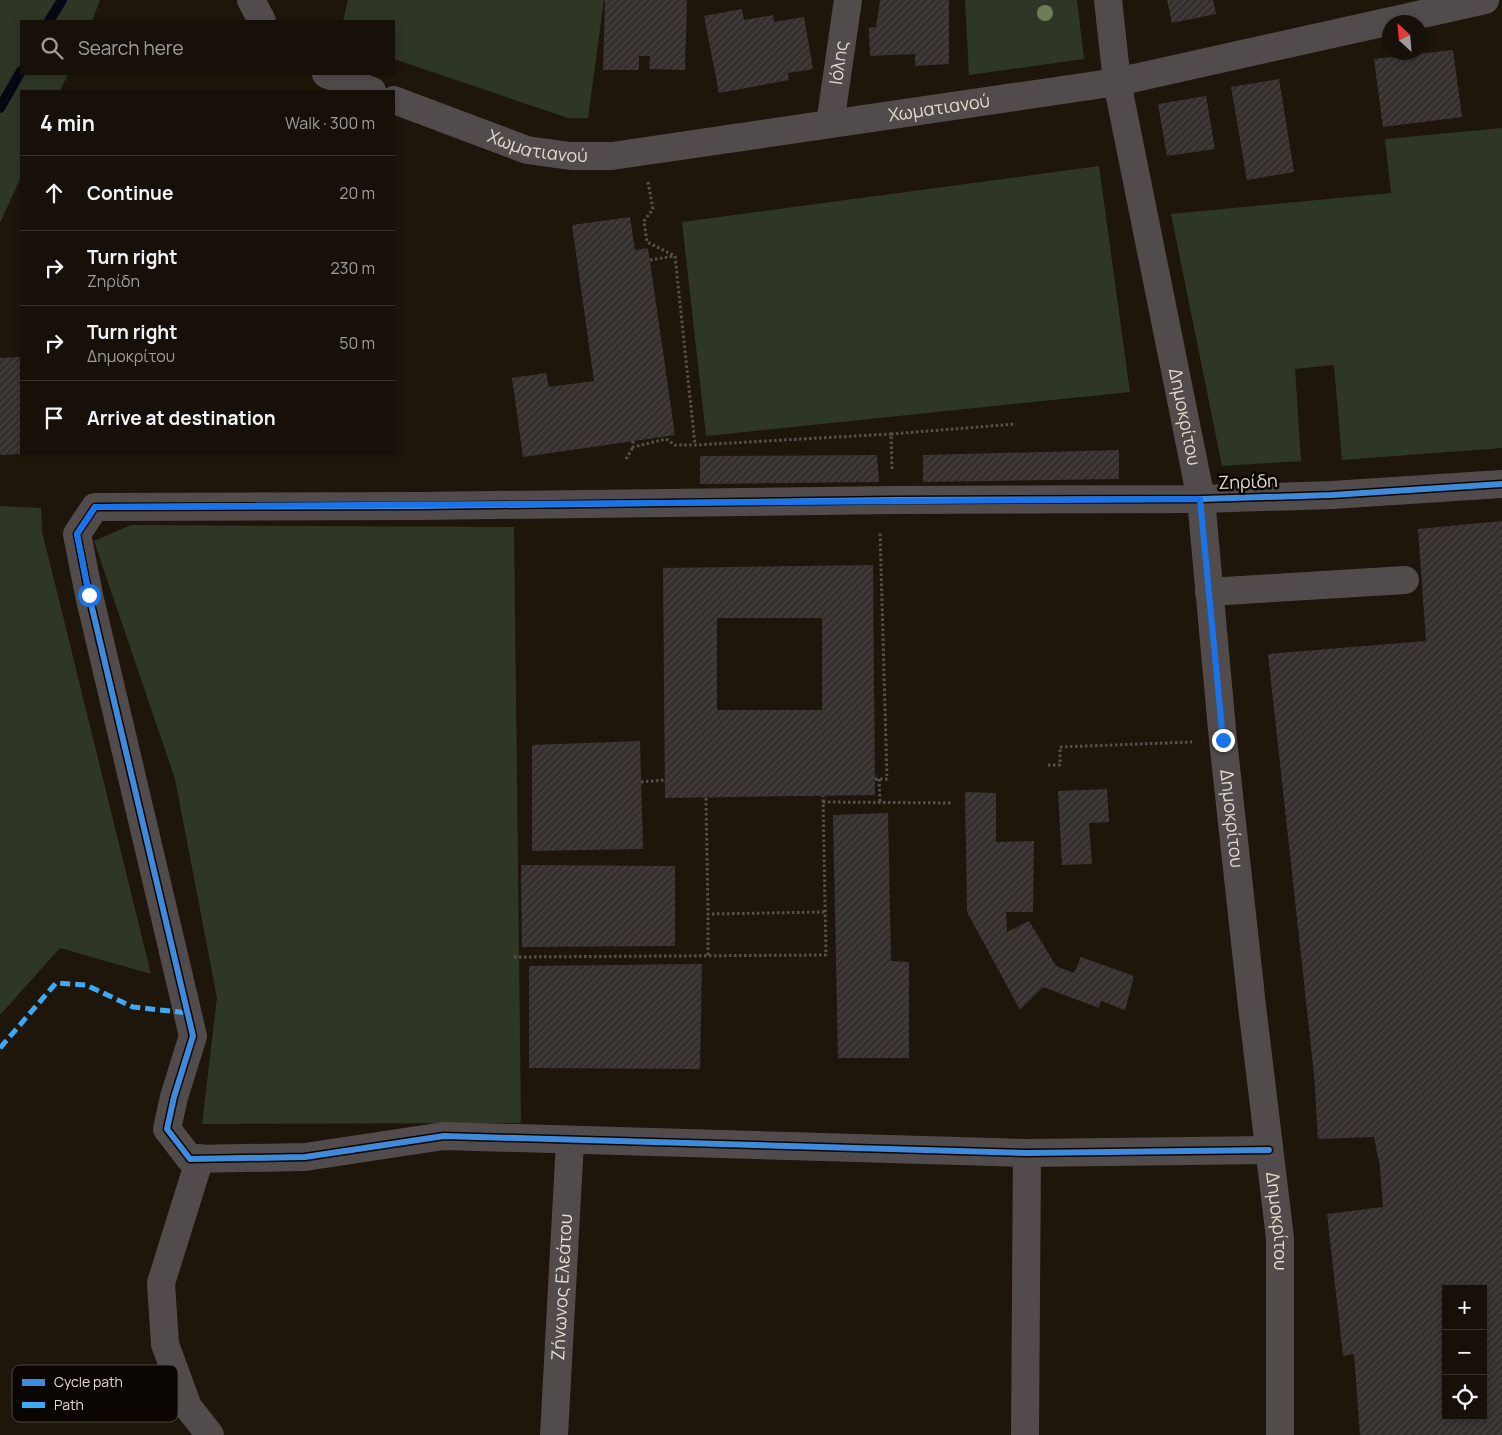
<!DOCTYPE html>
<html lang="en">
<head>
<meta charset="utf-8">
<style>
  body { margin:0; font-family:Manrope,sans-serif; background:#231e16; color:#f1f3f6 }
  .controls { position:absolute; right:15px; bottom:15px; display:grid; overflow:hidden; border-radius:0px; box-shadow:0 2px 8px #0003 }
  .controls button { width:45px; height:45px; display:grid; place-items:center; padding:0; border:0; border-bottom:1px solid #353029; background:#161008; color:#f1f3f6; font:25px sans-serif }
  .compass { position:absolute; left:1382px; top:15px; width:45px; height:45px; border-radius:50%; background:#161008; box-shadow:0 2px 8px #0003; rotate:334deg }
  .stop { position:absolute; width:15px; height:15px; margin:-11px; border:4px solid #1a73e8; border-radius:50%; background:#fff }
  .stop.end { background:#1a73e8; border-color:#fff; box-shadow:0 1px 5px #0008 }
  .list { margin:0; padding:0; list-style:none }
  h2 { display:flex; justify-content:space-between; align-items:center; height:65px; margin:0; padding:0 20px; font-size:21px }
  h2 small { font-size:16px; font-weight:400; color:#9e9d9c }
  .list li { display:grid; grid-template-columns:32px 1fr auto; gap:15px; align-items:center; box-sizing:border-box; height:75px; padding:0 20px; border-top:1px solid #353029 }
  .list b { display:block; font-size:19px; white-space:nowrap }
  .list p { margin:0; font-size:16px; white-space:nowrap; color:#9e9d9c }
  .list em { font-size:16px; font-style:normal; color:#9e9d9c }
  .icon { flex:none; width:28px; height:28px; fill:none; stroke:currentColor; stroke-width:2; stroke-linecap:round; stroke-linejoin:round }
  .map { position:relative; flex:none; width:1502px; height:1435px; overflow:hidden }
  .search { position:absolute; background:#161008; box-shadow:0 2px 8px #0003; left:20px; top:20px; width:375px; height:55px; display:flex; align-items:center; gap:12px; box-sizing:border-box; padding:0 18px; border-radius:0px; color:#9e9d9c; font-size:19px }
  .panel { position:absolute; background:#161008; box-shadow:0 2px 8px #0003; left:20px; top:90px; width:375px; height:365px; border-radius:0px }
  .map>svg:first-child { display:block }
  .green { fill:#2e3725 }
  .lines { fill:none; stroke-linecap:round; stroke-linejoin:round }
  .stream { stroke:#030812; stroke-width:10 }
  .building { fill:url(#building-hatch); fill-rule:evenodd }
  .path { stroke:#54504b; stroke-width:3; stroke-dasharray:2.5 2.5; stroke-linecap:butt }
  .minor { stroke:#514c4b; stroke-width:28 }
  .quiet { stroke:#3fa9f5; stroke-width:5; stroke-dasharray:10 5; stroke-linecap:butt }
  .cycleway-casing { stroke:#0a0501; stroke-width:9 }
  .cycleway { stroke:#408adc; stroke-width:6 }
  .tree { fill:#6d7c59 }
  .route { stroke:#1a73e8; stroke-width:6 }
  .labels { text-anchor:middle; stroke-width:5; stroke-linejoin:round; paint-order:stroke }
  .street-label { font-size:18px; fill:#e3dacc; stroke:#0a0501 }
  .key { fill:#0a0501; stroke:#4b453e; stroke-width:1 }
  .key-label { font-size:14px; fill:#e3dacc }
</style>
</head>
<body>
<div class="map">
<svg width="1502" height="1435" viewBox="0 0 1502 1435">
  <defs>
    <pattern id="building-hatch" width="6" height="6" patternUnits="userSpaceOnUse" patternTransform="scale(1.25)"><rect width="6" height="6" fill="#35302e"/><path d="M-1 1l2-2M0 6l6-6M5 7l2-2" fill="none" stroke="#484441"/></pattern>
  </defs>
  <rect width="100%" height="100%" fill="#1e160a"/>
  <path class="green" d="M0 0H100L92 21H21V74H68L60 91H21V177L0 223Z
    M348 0H604L588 118H568L394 59V21H343Z
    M965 0H1077L1084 59 969 75Z
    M1502 128V448L1342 460 1334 365 1295 369 1301 461 1222 466 1171 214 1391 193 1385 139Z
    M1099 166 1130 392 706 436 682 222Z
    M0 506 41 508 42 531 151 974 60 948 0 1015Z
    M131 525 514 527 521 1123 202 1124 217 998 175 779 94 541Z"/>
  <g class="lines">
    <path class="stream" d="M49 21 62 0
      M0 108 21 71"/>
  </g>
  <path class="building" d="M605 0H687L685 70 649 69 650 56H639V70H603Z
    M880 0H949V64L915 66V54L870 56 869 28 876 27Z
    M1167 0H1213L1216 14 1172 23Z
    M742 9 744 20 773 15 774 22 804 17 813 69 788 73 789 80 719 93 704 16Z
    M1453 50 1462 117 1383 127 1374 59Z
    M1279 79 1294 172 1247 180 1231 87Z
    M1206 96 1215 149 1167 156 1158 104Z
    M630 217 635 250 648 248 675 435 523 457 512 378 546 373 549 387 594 381 572 225Z
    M21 357V454L0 455V358Z
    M1119 450V479L923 482V455Z
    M877 455 879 482 700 484V456Z
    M1502 521V1435H1360L1354 1354 1343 1356 1327 1214 1383 1207 1380 1167 1374 1137 1318 1139 1314 1074 1268 654 1426 641 1418 529ZM1446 1289H1483V1416H1446Z
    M873 565 875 795 665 798 663 568ZM717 618H822V710H717Z
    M640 741 643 849 532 851V745Z
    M1107 789 1109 822 1089 823 1092 864 1062 865 1058 791Z
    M965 792 996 793V842L1034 841 1033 912H1006L1007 932 1029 921 1056 966 1074 973 1081 957 1134 976 1125 1010 1101 1001 1099 1008 1043 987 1020 1010 967 912Z
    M888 813 891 961 909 962V1058H838L833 815Z
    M521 865 675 866V946L522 947Z
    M702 964 700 1069 529 1068V966Z"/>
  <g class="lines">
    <path class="path" d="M648 182 653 209 644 221 647 242 675 256 695 445
      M650 260 674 256
      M633 441V447L666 439 675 445H695L891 434
      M626 459 633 447
      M892 469 891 434 1016 424
      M1048 765H1060V747L1192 742
      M875 779H887L880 531
      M879 779 880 802
      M641 782 664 780
      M706 798 708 914 826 912
      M823 802 952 803
      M708 955V914
      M514 957 826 955 823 796"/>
    <g class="minor">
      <path d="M251 0 262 21"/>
      <path id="s1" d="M1108 0 1117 82 1201 499 1223 740 1252 1006 1280 1238V1435"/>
      <path d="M326 74 372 91"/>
      <path id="s2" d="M394 100 527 150 570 156H612L1117 82 1485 0"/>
      <path id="s3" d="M830 124 848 0"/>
      <path d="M1209 592 1405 580"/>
      <path d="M1269 1150 1027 1153 444 1136 305 1157 190 1159 167 1129 174 1097 193 1036 89 595 77 534 95 507 420 506 893 500 1201 499 1332 495 1502 484"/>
      <path d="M200 1158 161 1283 165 1344 188 1407 210 1435"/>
      <path id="s4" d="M554 1435 570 1141"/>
      <path d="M1025 1435 1027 1153"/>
    </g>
    <path class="quiet" d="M0 1048 56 983 86 985 133 1007 188 1013"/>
    <defs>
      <path id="cycleway" d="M1269 1150 1027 1153 444 1136 305 1157 190 1159 167 1129 174 1097 193 1036 89 595 77 534 95 507 420 506 893 500 1201 499 1332 495 1502 484"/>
    </defs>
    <use href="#cycleway" class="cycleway-casing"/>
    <use href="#cycleway" class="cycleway"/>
  </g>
  <circle class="tree" cx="1045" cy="13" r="8"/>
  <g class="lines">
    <path class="route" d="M89 595 77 534 95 507C464 505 832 501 1200 499L1223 740"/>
  </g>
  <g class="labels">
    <g class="street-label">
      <text dy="6" stroke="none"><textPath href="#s3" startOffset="62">Ιόλης</textPath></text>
      <text dy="6" stroke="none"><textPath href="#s2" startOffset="558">Χωματιανού</textPath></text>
      <text dy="6" stroke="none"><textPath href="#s2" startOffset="152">Χωματιανού</textPath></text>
      <text dy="6" stroke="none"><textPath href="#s1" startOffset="424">Δημοκρίτου</textPath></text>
      <text transform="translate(1248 482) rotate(-2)" y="6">Ζηρίδη</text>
      <text dy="6" stroke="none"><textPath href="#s1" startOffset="829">Δημοκρίτου</textPath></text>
      <text dy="6" stroke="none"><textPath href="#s1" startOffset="1234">Δημοκρίτου</textPath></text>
      <text dy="6" stroke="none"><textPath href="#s4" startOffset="148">Ζήνωνος Ελεάτου</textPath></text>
    </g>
  </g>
  <rect x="12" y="1365" width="166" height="57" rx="8" class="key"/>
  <rect x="22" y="1379" width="23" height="7" fill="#408adc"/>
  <rect x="22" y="1402" width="23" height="6" fill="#3fa9f5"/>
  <g class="key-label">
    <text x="54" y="1387">Cycle path</text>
    <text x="54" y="1410">Path</text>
  </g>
</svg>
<div class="controls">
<button>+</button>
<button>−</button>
<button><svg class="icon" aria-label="locate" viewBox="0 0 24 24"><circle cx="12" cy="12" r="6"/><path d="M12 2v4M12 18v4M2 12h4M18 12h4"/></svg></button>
</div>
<svg class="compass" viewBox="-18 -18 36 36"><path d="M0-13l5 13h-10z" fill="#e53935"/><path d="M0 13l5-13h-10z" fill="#9e9d9c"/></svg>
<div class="stop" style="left:89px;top:595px"></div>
<div class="stop end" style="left:1223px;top:740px"></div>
<div class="search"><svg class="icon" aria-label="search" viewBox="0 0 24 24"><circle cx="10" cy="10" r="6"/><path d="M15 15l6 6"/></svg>Search here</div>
<section class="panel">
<h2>4 min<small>Walk · 300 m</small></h2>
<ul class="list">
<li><svg class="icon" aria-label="ahead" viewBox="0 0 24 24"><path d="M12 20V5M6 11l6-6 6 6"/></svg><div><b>Continue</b></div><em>20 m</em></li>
<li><svg class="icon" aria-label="right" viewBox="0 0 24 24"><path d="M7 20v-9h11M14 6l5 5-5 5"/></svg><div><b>Turn right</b><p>Ζηρίδη</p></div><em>230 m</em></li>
<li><svg class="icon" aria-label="right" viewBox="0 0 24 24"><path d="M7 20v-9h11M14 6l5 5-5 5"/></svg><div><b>Turn right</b><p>Δημοκρίτου</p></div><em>50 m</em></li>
<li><svg class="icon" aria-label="arrive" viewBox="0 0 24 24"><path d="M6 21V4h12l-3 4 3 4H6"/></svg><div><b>Arrive at destination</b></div></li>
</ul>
</section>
</div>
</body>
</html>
